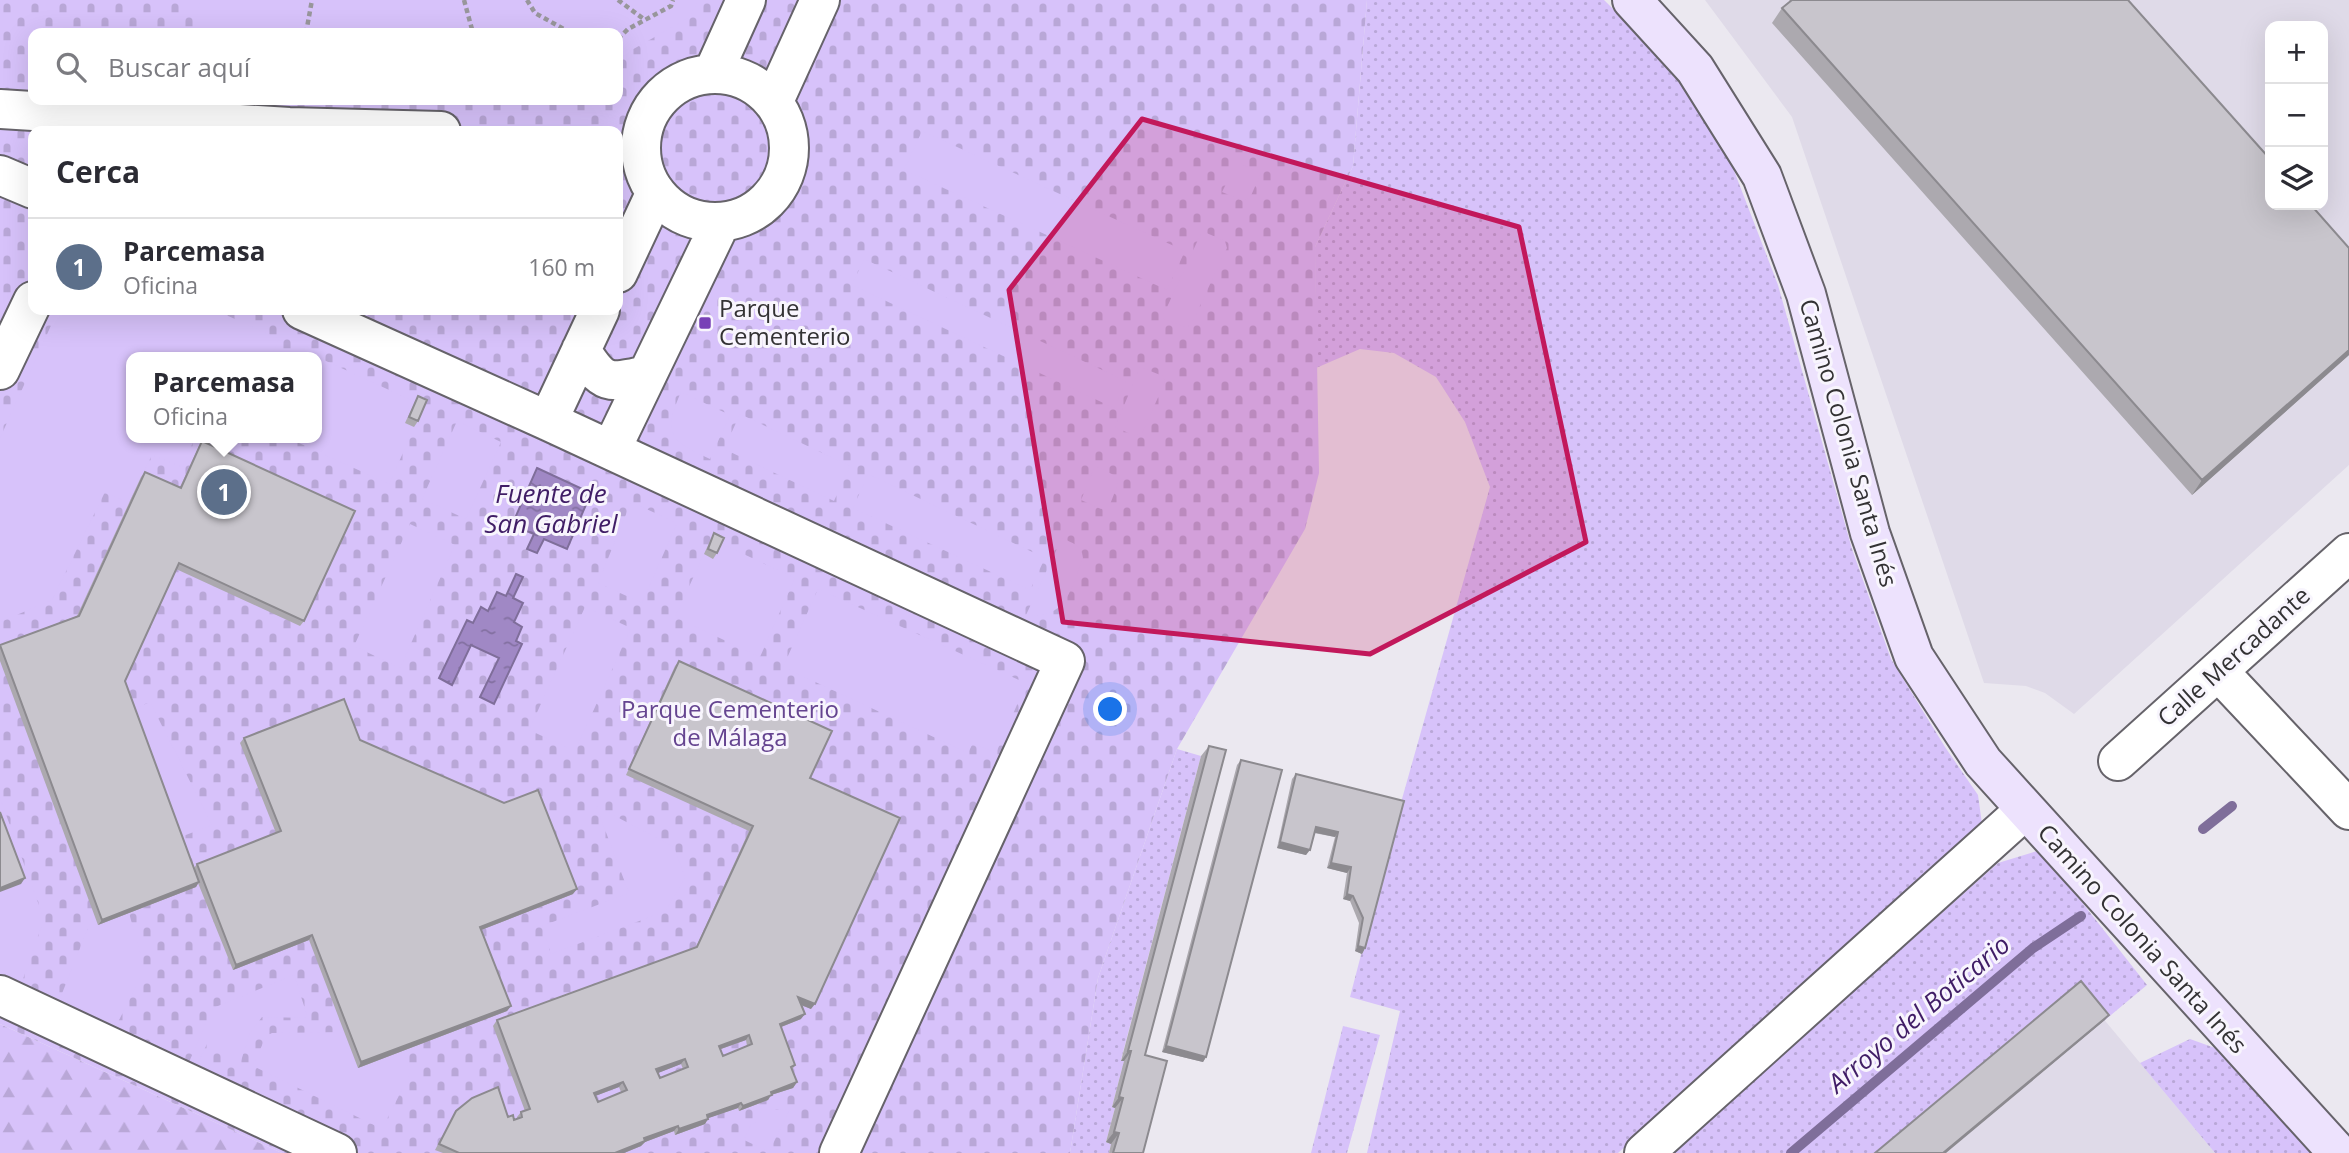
<!DOCTYPE html>
<html lang="es">
<head>
<meta charset="utf-8">
<style>
  body { margin:0; font-family:"Open Sans",sans-serif; background:#f2f2f3; color:#2b2b33 }
  .controls { position:absolute; right:21px; top:21px; display:grid; overflow:hidden; border-radius:14px; box-shadow:0 7px 28px #0002 }
  .controls button { width:63px; height:63px; display:grid; place-items:center; padding:0; border:0; border-bottom:2px solid #e1e1e2; background:#fff; color:#2b2b33; font:35px sans-serif }
  .you { position:absolute; left:1111px; top:710px; width:24px; height:24px; margin:-18px; border:5px solid #fff; border-radius:50%; background:#1a73e8; box-shadow:0 0 0 10px #1a73e833 }
  .badge { display:grid; place-items:center; width:46px; height:46px; border-radius:50%; background:#db2777; color:#fff; font-size:23px; font-weight:700 }
  .pin { position:absolute; translate:-50% -50%; border:4px solid #fff; box-shadow:0 2px 7px #0006 }
  .popup { position:absolute; left:126px; top:352px; width:196px; height:91px; box-sizing:border-box; display:grid; place-content:center; border-radius:14px; background:#fff; filter:drop-shadow(0 2px 5px #0005); font-size:23px; white-space:nowrap; color:#7c7c81 }
  .popup b { font-size:26px; color:#2b2b33 }
  .popup::after { content:''; position:absolute; left:50%; top:100%; margin-left:-14px; border:14px solid transparent; border-top-color:#fff }
  .list { margin:0; padding:0; list-style:none }
  h2 { display:flex; justify-content:space-between; align-items:center; height:91px; margin:0; padding:0 28px; font-size:30px }
  h2 small { font-size:23px; font-weight:400; color:#7c7c81 }
  .list li { display:grid; grid-template-columns:46px 1fr auto; gap:21px; align-items:center; box-sizing:border-box; height:98px; padding:0 28px; border-top:2px solid #e1e1e2 }
  .list b { display:block; font-size:26px; white-space:nowrap }
  .list p { margin:0; font-size:23px; white-space:nowrap; color:#7c7c81 }
  .list em { font-size:23px; font-style:normal; color:#7c7c81 }
  .icon { flex:none; width:38px; height:38px; fill:none; stroke:currentColor; stroke-width:2; stroke-linecap:round; stroke-linejoin:round }
  .map { position:relative; flex:none; width:2349px; height:1153px; overflow:hidden }
  .search { position:absolute; background:#fff; box-shadow:0 7px 28px #0002; left:28px; top:28px; width:595px; height:77px; display:flex; align-items:center; gap:18px; box-sizing:border-box; padding:0 24px; border-radius:14px; color:#7c7c81; font-size:26px }
  .panel { position:absolute; background:#fff; box-shadow:0 7px 28px #0002; left:28px; top:126px; width:595px; height:189px; border-radius:14px }
  .map>svg:first-child { display:block }
  .built { fill:#dfdae8; fill-rule:evenodd }
  .grass { fill:url(#grass-dots) }
  .forest { fill:url(#forest-firs) }
  .cemetery { fill:url(#cemetery-stones); fill-rule:evenodd }
  .garden { fill:#d7c2fa }
  .water { fill:url(#water-ripples); stroke:#7f6e9a; stroke-width:2 }
  .lines { fill:none; stroke-linecap:round; stroke-linejoin:round }
  .stream { stroke:#7f6e9a; stroke-width:10 }
  .street-casing { stroke:#66636a; stroke-width:42 }
  .secondary-casing { stroke:#66636a; stroke-width:42 }
  .path { stroke:#98969b; stroke-width:4.5; stroke-dasharray:5 3.5; stroke-linecap:butt }
  .street { stroke:#fff; stroke-width:38 }
  .secondary { stroke:#ede2fd; stroke-width:38 }
  .wall { fill:#aca9af; fill-rule:evenodd }
  .shaded-wall { fill:#8c8a8f }
  .building { fill:#c8c5cc; stroke:#8c8a8f; stroke-width:2; fill-rule:evenodd }
  .marked { fill:#c2185b; fill-opacity:0.2; stroke:#c2185b; stroke-width:5; stroke-linejoin:round }
  .poi-dot { fill:#7840b7; stroke:#f8f5fd; stroke-width:2.5 }
  .labels { text-anchor:middle; stroke-width:6; stroke-linejoin:round; paint-order:stroke }
  .poi-label { font-size:24px; fill:#333234; stroke:#f8f5fd; text-anchor:start }
  .street-label { font-size:24px; fill:#333234; stroke:#f8f5fd }
  .park-label { font-size:24px; fill:#654490; stroke:#f8f5fd }
  .water-label { font-size:26px; font-style:italic; fill:#401d66; stroke:#f8f5fd }
</style>
</head>
<body>
<div class="map">
<svg width="2349" height="1153" viewBox="0 0 2349 1153">
  <defs>
    <pattern id="grass-dots" width="8" height="8" patternUnits="userSpaceOnUse" patternTransform="scale(1.75)"><rect width="8" height="8" fill="#d7c2fa"/><path d="M2 2h.1M6 6h.1" fill="none" stroke="#b9a7d7" stroke-width="1.8" stroke-linecap="round"/></pattern>
    <pattern id="forest-firs" width="22" height="20" patternUnits="userSpaceOnUse" patternTransform="scale(1.75)"><rect width="22" height="20" fill="#d7c2fa"/><path d="M5 1l3.5 6h-7zM16 11l3.5 6h-7z" fill="#b9a7d7"/></pattern>
    <pattern id="cemetery-stones" width="16" height="16" patternUnits="userSpaceOnUse" patternTransform="scale(1.75)"><rect width="16" height="16" fill="#d7c2fa"/><path d="M2 7V4a2 2 0 0 1 4 0v3zM10 15v-3a2 2 0 0 1 4 0v3z" fill="#b9a7d7"/></pattern>
    <pattern id="water-ripples" width="26" height="14" patternUnits="userSpaceOnUse" patternTransform="scale(1.75)"><rect width="26" height="14" fill="#a088c5"/><path d="M2 4q2-2 4 0t4 0M15 11q2-2 4 0t4 0" fill="none" stroke="#8370a1"/></pattern>
  </defs>
  <rect width="100%" height="100%" fill="#ebe8f0"/>
  <path class="built" d="M1705 0H2349V465L2074 714 2045 693 2026 686 1984 683 1792 117ZM2270 26H2323V205H2270Z
    M2077 987 2215 1153H1878Z"/>
  <path class="grass" d="M1367 0H1604L1671 66 1728 155 1778 285 1852 549 1891 659 1945 747 1978 795 1982 824 1618 1153H1367L1400 1011 1350 997 1400 806 1490 487 1465 422 1436 377 1394 353 1360 349 1316 368 1315 247 1353 166Z
    M1177 749 1201 756 1121 1060 1124 1061 1112 1107 1115 1108 1106 1142 1111 1144 1109 1153H1070L1098 978Z
    M2037 851 2058 872 2147 985 2105 1020 1878 1153H1672L1998 863Z
    M1343 1026 1380 1035 1347 1153H1311Z
    M2190 1039 2215 1048 2311 1153H2215L2140 1063Z"/>
  <path class="forest" d="M0 1024 282 1153H0Z"/>
  <path class="cemetery" d="M0 0H1367L1353 166 1315 247 1319 473 1305 529 1177 749 1098 978 1070 1153H282L0 1024ZM33 33H618V100H33ZM33 131H618V310H33ZM131 357H317V438H131Z"/>
  <path class="garden" d="M200 0H698L690 17 630 51 618 62V33H194Z
    M922 131 1185 251 1167 290 904 170Z
    M1237 162 1261 173 1250 198 1243 201 1222 192Z
    M1202 231 1225 241 1227 248 1191 325 1186 327 1162 318Z
    M864 259 1126 381 1114 408 852 285Z
    M58 310H215L279 339 271 357H131V438H195L182 467 152 455 129 503 105 492 52 600 0 622V438Z
    M313 355 424 406 389 484 288 438H317V357H312Z
    M1140 367 1163 376 1165 382 1142 433 1135 436 1115 427Z
    M681 392 730 415 710 459C670 440 662 435 681 392Z
    M740 414 850 466 834 501 724 449Z
    M457 421 501 442 466 519 422 499Z
    M1095 466 1116 476 1118 484 1109 507 1101 509 1081 500Z
    M868 474 1045 558 1030 590 853 508Z
    M631 502 677 523 642 603 598 583Z
    M410 524 455 545 400 668 354 646Z
    M1062 538C1072 543 1082 545 1083 558 1069 591 1069 618 1026 615Z
    M711 539 795 578 760 657 675 617Z
    M818 589 1019 680 1023 691 996 753 973 743 968 753 783 667Z
    M585 607 631 628 575 751 529 730Z
    M150 702 212 825 178 838 134 719 140 717 136 708Z
    M0 798 44 919 22 982 0 971V892L21 884 0 827Z
    M596 806 674 847 685 877 666 911 551 954 542 926 629 893Z
    M129 913 142 959 139 981 115 1028 59 1001 90 923Z
    M294 975 308 1018 262 1017 250 1033 241 1061 207 1044 195 1069 189 1062 213 1008Z
    M344 1032 404 1050 410 1074 385 1123 381 1121 378 1127 253 1066 266 1036 272 1033Z
    M790 1109 769 1152 744 1140 751 1124 758 1121 761 1110Z"/>
  <path class="water" d="M537 468 591 493 567 549 544 539 537 553 527 549 534 534 512 525Z
    M516 574 523 577 513 598 523 603 514 622 522 627 516 641 522 644 494 704 480 697 499 658 471 645 452 685 439 678 467 620 473 623 481 607 488 611 497 592 506 596Z"/>
  <g class="lines">
    <path class="stream" d="M2203 829 2232 806
      M1791 1153 2033 948 2081 916"/>
    <defs>
      <path id="street" d="M713 73 746 0
        M641 148a74 74 0 1 1 148 0a74 74 0 1 1-148 0Z
        M774 101 820 0
        M0 109 289 127 441 131
        M0 175 33 189
        M618 273 655 194
        M302 310 548 421 1065 661 839 1153
        M581 350C603 385 608 384 647 375
        M0 370 33 301
        M548 421 600 310
        M611 450 720 224
        M2219 672 2349 810
        M2118 761 2349 553
        M0 995 337 1153
        M1644 1153 2025 810"/>
      <path id="secondary" d="M1632 0 1695 69 1762 176 1806 294 1870 533 1914 657 1983 762 2338 1153"/>
    </defs>
    <use href="#street" class="street-casing"/>
    <use href="#secondary" class="secondary-casing"/>
    <path class="path" d="M464 0 473 33
      M527 0 535 13 571 33
      M618 0 645 20
      M306 33 312 0
      M618 39 628 29 671 6 673 0"/>
    <use href="#street" class="street"/>
    <use href="#secondary" class="secondary"/>
  </g>
  <path class="wall" d="M1789 0H2128L2349 248V355L2192 495 1772 23 1782 8 1790 1Z
    M418 396V421L414 427 405 423 415 402Z
    M202 441 304 621 300 626 176 569 125 681 194 868 197 864 276 833 240 743 244 738 360 740 573 894 481 930 511 1006 507 1011 358 1068 309 940 233 970 198 883 196 887 98 925 0 661V645L77 616 141 477 145 472 180 487 199 446Z
    M714 533 717 553 713 559 704 554 711 539Z
    M679 661 810 778 811 1009 801 1005V1019L781 1027 795 1065 792 1070 797 1082 793 1088 771 1095 768 1100 739 1111 738 1108 708 1118 705 1124 675 1135 674 1131 645 1142 641 1146 624 1153H443L435 1150 456 1111 508 1117 514 1120 517 1119V1117L521 1112 525 1111 493 1026 497 1020 696 947 749 831 626 775 675 666ZM746 1040 747 1046 723 1056 721 1049ZM681 1064 683 1069 660 1078 658 1073ZM619 1087 621 1092 598 1102 595 1096Z
    M1209 746 1145 1055 1143 1153H1109L1111 1144 1106 1142 1115 1108 1112 1107 1124 1061H1121L1201 756Z
    M1241 760 1206 1057 1203 1062 1162 1052 1237 765Z
    M1296 774 1404 801 1365 948 1362 954 1355 951 1359 923 1350 901 1343 899 1347 873 1327 868 1335 837 1314 833 1306 855 1277 848 1292 779Z"/>
  <path class="shaded-wall" d="M2349 350V355L2192 495 2202 480Z
    M1316 827 1338 832 1335 837 1312 832Z
    M1280 842 1310 850 1306 855 1277 848Z
    M1331 863 1351 867 1347 873 1327 868Z
    M25 878 21 884 0 892V888Z
    M199 882 196 887 98 925 102 920Z
    M577 889 573 894 476 932 480 927Z
    M1347 894 1353 896 1350 901 1343 899Z
    M312 935 309 940 233 970 236 965Z
    M1358 946 1365 948 1362 954 1355 951Z
    M798 997 815 1004 811 1009 794 1002Z
    M511 1006 507 1011 358 1068 361 1062Z
    M805 1014 801 1019 776 1029 780 1024Z
    M2109 1015 2105 1020 1946 1153H1943Z
    M749 1035 746 1040 715 1051 719 1046Z
    M1166 1046 1206 1057 1203 1062 1162 1052Z
    M1128 1051H1131L1124 1061H1121Z
    M685 1059 681 1064 653 1075 656 1069Z
    M623 1082 619 1087 590 1098 594 1093Z
    M797 1082 793 1088 771 1095 768 1100 739 1111 743 1106 771 1092Z
    M1119 1097 1123 1098 1115 1108 1112 1107Z
    M741 1103 738 1108 703 1120 707 1115Z
    M708 1119 705 1124 675 1135 679 1129Z
    M678 1126 674 1131 645 1142 641 1146 624 1153H615L644 1138Z
    M1114 1132 1119 1133 1111 1144 1106 1142Z"/>
  <path class="building" d="M1792 0H2128L2270 159V205H2311L2349 248V350L2202 480 1782 8Z
    M418 396 427 400 418 421 409 417Z
    M202 441 355 511 304 621 179 563 125 681 199 882 102 920 0 645 79 616 145 472 181 488Z
    M714 533 724 538 717 553 708 549Z
    M679 661 832 731 810 778 900 818 815 1004 798 997 805 1014 780 1024 795 1065 791 1067 797 1082 771 1092 772 1095 743 1106 741 1103 707 1115 708 1119 679 1129 678 1126 644 1138 645 1141 615 1153H459L439 1144 456 1111 472 1098 498 1087 508 1117 513 1115 514 1120 522 1117 521 1112 530 1109 497 1020 697 947 753 826 629 769ZM749 1035 752 1044 723 1056 719 1046ZM685 1059 688 1067 660 1078 656 1069ZM623 1082 627 1090 598 1102 594 1093Z
    M344 699 360 740 504 803 538 790 577 889 480 927 511 1006 361 1062 312 935 236 965 197 864 281 831 244 738Z
    M1209 746 1226 750 1145 1055 1167 1061 1143 1153H1113L1119 1133 1114 1132 1123 1098 1119 1097 1131 1051H1128Z
    M1241 760 1282 770 1206 1057 1166 1046Z
    M1296 774 1404 801 1365 948 1358 946 1363 918 1353 896 1347 894 1351 867 1331 863 1338 832 1316 827 1310 850 1280 842Z
    M0 812 25 878 0 888Z
    M2081 981 2109 1015 1943 1153H1875Z"/>
  <path class="marked" d="M1142 119 1519 227 1586 542 1370 654 1063 622 1009 290Z"/>
  <rect class="poi-dot" x="698" y="316" width="14" height="14" rx="3.5"/>
  <g class="labels">
    <g class="poi-label">
      <text x="719" y="317">Parque<tspan x="719" dy="28">Cementerio</tspan></text>
    </g>
    <g class="street-label">
      <text transform="translate(1848 443) rotate(74)" y="8">Camino Colonia Santa Inés</text>
      <text transform="translate(2234 657) rotate(-42)" y="8">Calle Mercadante</text>
      <text transform="translate(2142 939) rotate(48)" y="8">Camino Colonia Santa Inés</text>
    </g>
    <g class="park-label">
      <text x="730" y="718">Parque Cementerio<tspan x="730" dy="28">de Málaga</tspan></text>
    </g>
    <g class="water-label">
      <text x="551" y="503">Fuente de<tspan x="551" dy="30">San Gabriel</tspan></text>
      <text transform="translate(1919 1014) rotate(-40)" y="9">Arroyo del Boticario</text>
    </g>
  </g>
</svg>
<div class="controls">
<button>+</button>
<button>−</button>
<button><svg class="icon" aria-label="layers" viewBox="0 0 24 24"><path d="M12 4l9 5-9 5-9-5zM3 14l9 5 9-5"/></svg></button>
</div>
<div class="you"></div>
<div class="pin badge" style="left:224px;top:492px;background:#5c6f8a">1</div>
<div class="popup"><b>Parcemasa</b>Oficina</div>
<div class="search"><svg class="icon" aria-label="search" viewBox="0 0 24 24"><circle cx="10" cy="10" r="6"/><path d="M15 15l6 6"/></svg>Buscar aquí</div>
<section class="panel">
<h2>Cerca<small></small></h2>
<ul class="list">
<li><span class="badge" style="background:#5c6f8a">1</span><div><b>Parcemasa</b><p>Oficina</p></div><em>160 m</em></li>
</ul>
</section>
</div>
</body>
</html>
